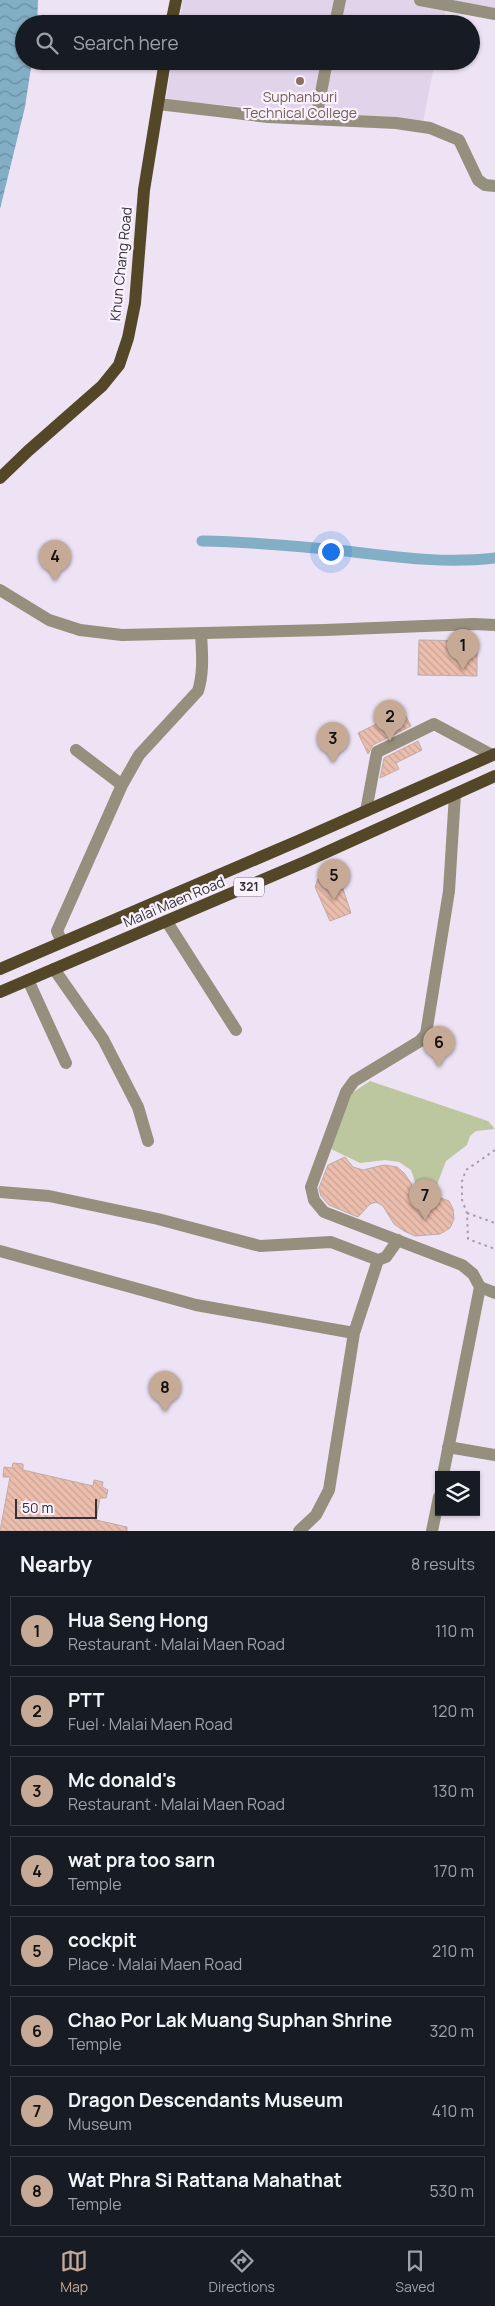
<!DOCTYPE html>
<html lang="en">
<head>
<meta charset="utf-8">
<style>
  body { margin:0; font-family:Manrope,sans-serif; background:#20242c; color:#f1f3f6 }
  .controls { position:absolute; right:15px; bottom:15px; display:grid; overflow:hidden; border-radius:0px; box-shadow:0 1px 4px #0004 }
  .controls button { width:45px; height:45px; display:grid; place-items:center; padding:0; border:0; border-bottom:1px solid #363941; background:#171b24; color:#f1f3f6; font:25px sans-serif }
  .scale { position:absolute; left:15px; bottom:12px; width:82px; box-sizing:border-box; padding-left:5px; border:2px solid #343037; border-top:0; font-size:14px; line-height:18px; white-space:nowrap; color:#343037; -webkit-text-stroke:4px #f9f1fe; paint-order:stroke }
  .you { position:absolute; left:330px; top:551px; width:18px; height:18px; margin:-12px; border:4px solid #fff; border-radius:50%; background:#1a73e8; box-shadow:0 0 0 8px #1a73e833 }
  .badge { display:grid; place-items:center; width:32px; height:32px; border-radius:50%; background:#c7aa95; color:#111; font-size:16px; font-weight:700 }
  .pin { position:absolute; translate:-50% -41px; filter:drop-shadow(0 1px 2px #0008) }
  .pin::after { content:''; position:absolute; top:26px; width:18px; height:15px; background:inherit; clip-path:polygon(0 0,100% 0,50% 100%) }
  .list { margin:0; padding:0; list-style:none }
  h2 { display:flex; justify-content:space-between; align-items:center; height:65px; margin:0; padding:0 20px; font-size:21px }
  h2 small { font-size:16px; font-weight:400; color:#9ea1a6 }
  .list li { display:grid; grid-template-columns:32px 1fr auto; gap:15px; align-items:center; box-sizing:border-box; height:70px; margin:0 10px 10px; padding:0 10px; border:1px solid #363941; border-radius:0px }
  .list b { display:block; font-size:19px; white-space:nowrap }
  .list p { margin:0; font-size:16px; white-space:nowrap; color:#9ea1a6 }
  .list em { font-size:16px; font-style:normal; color:#9ea1a6 }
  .icon { flex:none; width:28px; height:28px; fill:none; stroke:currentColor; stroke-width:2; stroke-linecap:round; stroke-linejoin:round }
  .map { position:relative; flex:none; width:495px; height:1531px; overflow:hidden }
  .search { position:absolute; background:#171b24; box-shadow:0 1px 4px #0004; left:15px; right:15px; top:15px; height:55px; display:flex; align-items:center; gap:12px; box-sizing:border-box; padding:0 18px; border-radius:28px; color:#9ea1a6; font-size:19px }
  .sheet { height:705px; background:#171b24 }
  nav { display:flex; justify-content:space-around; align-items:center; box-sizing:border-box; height:70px; border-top:1px solid #363941; background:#171b24; font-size:14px; color:#9ea1a6 }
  nav a { display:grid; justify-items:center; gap:2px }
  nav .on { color:#c7aa95 }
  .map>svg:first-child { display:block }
  .built { fill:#e0d3ea }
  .park { fill:#bcc79f }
  .water { fill:url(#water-waves) }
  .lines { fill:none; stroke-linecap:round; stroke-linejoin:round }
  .canal { stroke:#82aec6; stroke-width:11 }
  .building { fill:url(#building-back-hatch); stroke:#bfaca6 }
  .path { stroke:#a59eab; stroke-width:2; stroke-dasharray:2.5 4; stroke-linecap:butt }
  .minor { stroke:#968f7d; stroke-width:12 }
  .major { stroke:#544728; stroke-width:12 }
  .education-dot { fill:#8d6e63; stroke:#f9f1fe; stroke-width:2 }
  .labels { text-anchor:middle; stroke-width:4.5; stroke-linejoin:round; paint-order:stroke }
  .shield { fill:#f9f1fe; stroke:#6f6a73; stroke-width:1 }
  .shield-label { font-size:12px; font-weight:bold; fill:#343037 }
  .education-label { font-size:14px; fill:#785e54; stroke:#f9f1fe }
  .street-label { font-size:14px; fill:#343037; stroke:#f9f1fe }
</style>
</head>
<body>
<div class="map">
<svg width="495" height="1531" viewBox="0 0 495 1531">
  <defs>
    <pattern id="water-waves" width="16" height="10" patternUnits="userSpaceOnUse" patternTransform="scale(1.25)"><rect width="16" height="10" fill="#82aec6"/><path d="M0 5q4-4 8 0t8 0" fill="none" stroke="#6b8ea2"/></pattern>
    <pattern id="building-back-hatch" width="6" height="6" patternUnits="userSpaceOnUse" patternTransform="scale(1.25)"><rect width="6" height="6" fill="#ebbdad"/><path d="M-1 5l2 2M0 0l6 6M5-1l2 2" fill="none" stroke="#caa395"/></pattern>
  </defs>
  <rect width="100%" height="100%" fill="#ede3f4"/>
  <path class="built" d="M183 0H495V17L447 5 443 24H179Z
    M172 61H435L423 122 166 100Z"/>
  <path class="park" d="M370 1081 488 1121 495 1129 476 1131 470 1136 467 1145 446 1161 438 1182 436 1193 419 1194 411 1170 399 1162 385 1160 360 1163 331 1149 352 1093Z"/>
  <path class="water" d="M0 0H38L37 24H24V61H32L25 107 0 209Z"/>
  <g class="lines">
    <path class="canal" d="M202 541C250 542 298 546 346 551 396 557 445 564 495 558"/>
  </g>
  <path class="building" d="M419 640 477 641V676L418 675Z
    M403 711 411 726 373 745 368 754 358 733Z
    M418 741 422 750 396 763 399 769 380 778 384 758Z
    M337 871 351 913 330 921 315 887 318 879Z
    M345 1157 353 1167 363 1170 384 1165 397 1167 404 1173 411 1183 417 1200 441 1198 449 1201 453 1209 454 1219 450 1228 440 1234 415 1236 404 1231 394 1224 383 1206 376 1202 370 1204 358 1217 329 1205 321 1196 319 1188 328 1165Z
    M13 1463 23 1464V1470L93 1486 94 1480 103 1482 102 1487 108 1490 106 1498H100L96 1520 127 1527V1531H0L10 1477H3L4 1467 12 1468Z"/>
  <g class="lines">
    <path class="path" d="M495 1150 466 1170 462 1181V1200L467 1213 468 1239 495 1249
      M467 1213 495 1223"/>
    <path class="minor" d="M420 0 495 14
      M335 24 340 0
      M158 104 268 117 396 123 430 128 459 140 478 180 485 185 495 186
      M316 119 327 61
      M0 590 49 620 80 630 122 635 325 630 474 624 495 625
      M76 750 122 785
      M455 794 449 891 426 1034 420 1041 354 1081 346 1092 311 1187 314 1200 324 1212 462 1265 473 1274 480 1287 495 1293
      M366 811 377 752 434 724 492 755
      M167 922 236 1030
      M62 942 57 931 122 785 139 755 198 691C204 672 202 653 201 633
      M54 969 103 1039 138 1107 148 1141
      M28 980 66 1063
      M0 1192 49 1196 158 1219 260 1246 331 1242 378 1260 386 1257 398 1240
      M0 1251 196 1305 354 1333 329 1490 316 1515 299 1531
      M354 1333 378 1260
      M448 1447 495 1455
      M443 1475 480 1287
      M432 1531 439 1497"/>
    <path class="major" d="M171 24 176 0
      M0 478 28 451 102 386 119 365 128 338 135 303 144 190 165 61
      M0 969 298 841 495 754
      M0 992 307 861 495 776"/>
  </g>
  <circle class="education-dot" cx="300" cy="81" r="5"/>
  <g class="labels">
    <rect class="shield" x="234" y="877.5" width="30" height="19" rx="4"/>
    <g class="shield-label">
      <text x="249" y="891">321</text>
    </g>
    <g class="education-label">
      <text x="300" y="102">Suphanburi<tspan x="300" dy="16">Technical College</tspan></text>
    </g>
    <g class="street-label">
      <text transform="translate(121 264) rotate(-84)" y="5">Khun Chang Road</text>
      <text transform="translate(174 902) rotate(-23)" y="5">Malai Maen Road</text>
    </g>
  </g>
</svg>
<div class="controls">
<button><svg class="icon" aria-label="layers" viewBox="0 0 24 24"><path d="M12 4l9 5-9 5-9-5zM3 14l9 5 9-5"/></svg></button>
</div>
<div class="scale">50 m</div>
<div class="you"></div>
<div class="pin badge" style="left:463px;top:670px">1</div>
<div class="pin badge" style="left:390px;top:741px">2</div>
<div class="pin badge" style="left:333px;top:763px">3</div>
<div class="pin badge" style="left:55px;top:581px">4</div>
<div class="pin badge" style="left:334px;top:900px">5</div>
<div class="pin badge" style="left:439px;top:1067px">6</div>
<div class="pin badge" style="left:425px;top:1220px">7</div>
<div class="pin badge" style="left:165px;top:1412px">8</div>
<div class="search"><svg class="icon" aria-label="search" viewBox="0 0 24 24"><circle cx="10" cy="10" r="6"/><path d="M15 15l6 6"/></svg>Search here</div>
</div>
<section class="sheet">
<h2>Nearby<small>8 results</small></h2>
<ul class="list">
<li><span class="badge">1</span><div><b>Hua Seng Hong</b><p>Restaurant · Malai Maen Road</p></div><em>110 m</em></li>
<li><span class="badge">2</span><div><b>PTT</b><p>Fuel · Malai Maen Road</p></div><em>120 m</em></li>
<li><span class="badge">3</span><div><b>Mc donald's</b><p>Restaurant · Malai Maen Road</p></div><em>130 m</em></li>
<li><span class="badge">4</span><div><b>wat pra too sarn</b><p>Temple</p></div><em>170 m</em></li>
<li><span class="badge">5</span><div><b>cockpit</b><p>Place · Malai Maen Road</p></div><em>210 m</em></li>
<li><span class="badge">6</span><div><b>Chao Por Lak Muang Suphan Shrine</b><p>Temple</p></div><em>320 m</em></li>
<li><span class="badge">7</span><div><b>Dragon Descendants Museum</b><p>Museum</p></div><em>410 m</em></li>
<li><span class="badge">8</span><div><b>Wat Phra Si Rattana Mahathat</b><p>Temple</p></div><em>530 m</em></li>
</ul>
</section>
<nav>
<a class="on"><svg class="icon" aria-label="map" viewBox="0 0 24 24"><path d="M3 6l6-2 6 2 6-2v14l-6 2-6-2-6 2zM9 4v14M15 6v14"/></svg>Map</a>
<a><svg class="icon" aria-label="directions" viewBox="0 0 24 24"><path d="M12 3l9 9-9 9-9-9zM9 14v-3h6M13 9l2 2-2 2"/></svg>Directions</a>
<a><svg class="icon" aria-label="saved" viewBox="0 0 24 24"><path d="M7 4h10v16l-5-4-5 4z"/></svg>Saved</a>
</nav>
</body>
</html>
